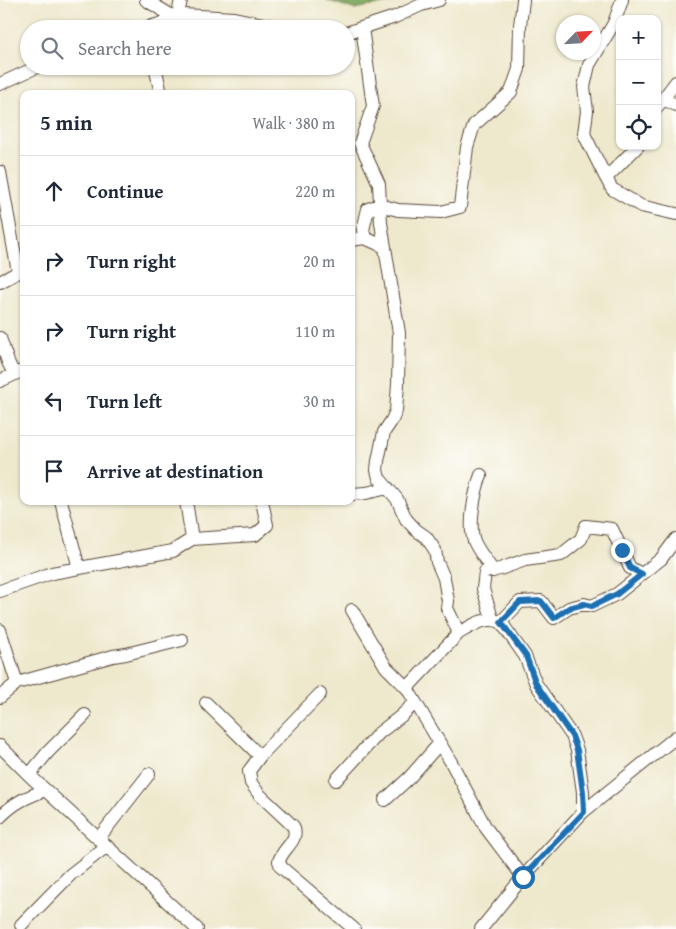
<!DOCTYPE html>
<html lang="en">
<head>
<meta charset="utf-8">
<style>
  body { margin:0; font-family:"Gentium Book Plus",serif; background:#f6f6f7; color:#1f2937 }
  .controls { position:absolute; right:15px; top:15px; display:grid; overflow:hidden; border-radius:10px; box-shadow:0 1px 4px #0004 }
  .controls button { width:45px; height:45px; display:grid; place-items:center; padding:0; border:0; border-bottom:1px solid #e0e1e3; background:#fff; color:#1f2937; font:25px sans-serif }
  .compass { position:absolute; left:556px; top:15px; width:45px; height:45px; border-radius:50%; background:#fff; box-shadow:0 1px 4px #0004; rotate:65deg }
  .stop { position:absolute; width:15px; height:15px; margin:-11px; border:4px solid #1f6fb2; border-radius:50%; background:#fff }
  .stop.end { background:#1f6fb2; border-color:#fff; box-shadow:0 1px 5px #0008 }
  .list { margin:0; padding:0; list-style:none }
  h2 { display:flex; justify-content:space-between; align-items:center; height:65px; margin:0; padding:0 20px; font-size:21px }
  h2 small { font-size:16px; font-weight:400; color:#747a83 }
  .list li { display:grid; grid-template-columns:32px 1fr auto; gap:15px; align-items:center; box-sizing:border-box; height:70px; padding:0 20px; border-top:1px solid #e0e1e3 }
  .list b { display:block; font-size:19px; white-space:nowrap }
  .list em { font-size:16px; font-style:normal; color:#747a83 }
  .icon { flex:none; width:28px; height:28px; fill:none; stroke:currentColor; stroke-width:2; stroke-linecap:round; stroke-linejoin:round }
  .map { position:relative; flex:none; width:676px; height:929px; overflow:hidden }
  .search { position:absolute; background:#fff; box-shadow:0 1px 4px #0004; left:20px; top:20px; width:335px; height:55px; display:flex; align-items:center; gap:12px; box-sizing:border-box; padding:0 18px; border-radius:28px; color:#747a83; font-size:19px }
  .panel { position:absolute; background:#fff; box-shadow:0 1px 4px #0004; left:20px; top:90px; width:335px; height:415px; border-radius:10px }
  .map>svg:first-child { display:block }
  .forest { fill:#86b068; stroke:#606d43 }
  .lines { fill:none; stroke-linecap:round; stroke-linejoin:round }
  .minor-casing { stroke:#564638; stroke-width:14 }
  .minor { stroke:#fff; stroke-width:12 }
  .route { stroke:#1f6fb2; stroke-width:6 }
</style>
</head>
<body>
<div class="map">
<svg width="676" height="929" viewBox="0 0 676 929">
  <rect width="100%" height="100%" fill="#fdfcf7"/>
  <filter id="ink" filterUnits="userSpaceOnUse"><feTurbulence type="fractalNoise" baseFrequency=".02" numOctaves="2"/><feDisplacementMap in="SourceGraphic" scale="10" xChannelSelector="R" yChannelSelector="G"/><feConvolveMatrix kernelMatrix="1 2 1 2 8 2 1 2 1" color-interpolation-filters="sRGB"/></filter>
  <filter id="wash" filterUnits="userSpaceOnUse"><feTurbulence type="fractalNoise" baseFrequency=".0096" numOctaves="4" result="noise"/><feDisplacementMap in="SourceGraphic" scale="20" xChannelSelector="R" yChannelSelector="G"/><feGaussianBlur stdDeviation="1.12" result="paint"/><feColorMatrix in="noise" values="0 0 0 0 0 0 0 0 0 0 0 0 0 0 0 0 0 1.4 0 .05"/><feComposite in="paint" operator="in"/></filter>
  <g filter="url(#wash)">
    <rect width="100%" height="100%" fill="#eee8cc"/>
    <path class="forest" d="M326 0H406L354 9Z"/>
  </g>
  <g filter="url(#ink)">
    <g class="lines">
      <defs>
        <path id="minor" d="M146 0 177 19
          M177 19 181 0
          M362 28 373 106 360 143 379 184 381 223 399 333 398 384 396 411 392 420 384 432 378 461 377 470 379 478 397 499 406 519 416 530 426 537 435 550 437 562 444 578 448 601 447 608 459 633C473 625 485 616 501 622L520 602 541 601 554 618 569 608 584 604 592 606 617 594 661 559 676 539
          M142 29 177 19 183 15 234 18 287 29
          M346 33 395 17 421 5 439 0
          M155 66 161 94
          M0 84 39 66
          M663 99 676 105
          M657 107 676 82
          M638 146 606 178 612 189 641 206 676 214
          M0 172 18 272
          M606 178 584 134 587 111 584 87 589 65 614 23 622 0
          M365 238 363 230 368 209 380 205 398 210 441 212 460 207 467 147 474 125 511 92 519 69 520 26 523 0
          M351 240 365 238 385 247
          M0 282 24 269
          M0 338 8 362 14 374
          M0 381 24 370
          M481 475C475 491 468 524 474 541 478 551 487 561 493 571
          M351 494 366 493 388 488
          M61 501 79 568
          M192 539 255 535 267 525 262 501
          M0 591 52 573 173 551 192 539 186 501
          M352 610 386 667 407 688 451 762 486 828 523 877
          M492 618 483 589 485 572 500 569 525 560 561 555 581 539 586 526 612 529 630 568 642 574
          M501 622 525 656 536 684 572 736 577 750 583 792V812
          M0 630 17 683
          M407 688 459 633
          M0 697 17 683 113 656 126 654 182 640
          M206 703 260 756 249 771 251 783 259 794 293 826C300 841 283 847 279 861L281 867 354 929
          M0 746 29 775 197 929
          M260 756 320 694
          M29 775 48 752 85 715
          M336 780 379 733 401 716 415 703
          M385 800 409 778 439 744
          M0 817C15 802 25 798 45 790
          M98 839 149 774
          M21 925 71 874 107 846
          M481 929 523 877 583 812 676 737"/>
      </defs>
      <use href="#minor" class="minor-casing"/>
      <use href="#minor" class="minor"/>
    </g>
  </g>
  <g class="lines" filter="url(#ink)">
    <path class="route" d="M523 877 584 812 583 792 577 750 572 736 536 684 526 656 501 622 520 602 541 601 554 618 569 608 584 604 592 606 617 594 642 574 630 568 622 550"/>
  </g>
</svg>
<div class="controls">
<button>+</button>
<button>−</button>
<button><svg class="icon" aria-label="locate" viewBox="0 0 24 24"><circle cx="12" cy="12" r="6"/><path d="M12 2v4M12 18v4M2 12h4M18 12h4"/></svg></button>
</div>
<svg class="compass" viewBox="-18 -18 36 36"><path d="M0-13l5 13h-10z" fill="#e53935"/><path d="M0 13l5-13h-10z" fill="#747a83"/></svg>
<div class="stop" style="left:523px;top:877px"></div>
<div class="stop end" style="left:622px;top:550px"></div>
<div class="search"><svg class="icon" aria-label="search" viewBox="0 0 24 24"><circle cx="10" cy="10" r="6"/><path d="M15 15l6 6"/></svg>Search here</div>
<section class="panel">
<h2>5 min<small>Walk · 380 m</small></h2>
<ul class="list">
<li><svg class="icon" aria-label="ahead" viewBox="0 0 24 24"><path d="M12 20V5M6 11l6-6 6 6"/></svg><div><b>Continue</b></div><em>220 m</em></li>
<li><svg class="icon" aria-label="right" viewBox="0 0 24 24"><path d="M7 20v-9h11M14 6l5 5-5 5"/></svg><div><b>Turn right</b></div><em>20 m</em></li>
<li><svg class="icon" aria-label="right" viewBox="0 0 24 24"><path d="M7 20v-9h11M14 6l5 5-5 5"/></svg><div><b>Turn right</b></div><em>110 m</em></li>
<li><svg class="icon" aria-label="left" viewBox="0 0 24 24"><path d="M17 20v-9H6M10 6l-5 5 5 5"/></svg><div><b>Turn left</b></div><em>30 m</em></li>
<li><svg class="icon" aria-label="arrive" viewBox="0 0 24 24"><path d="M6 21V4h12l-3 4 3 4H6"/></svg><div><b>Arrive at destination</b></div></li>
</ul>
</section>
</div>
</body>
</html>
